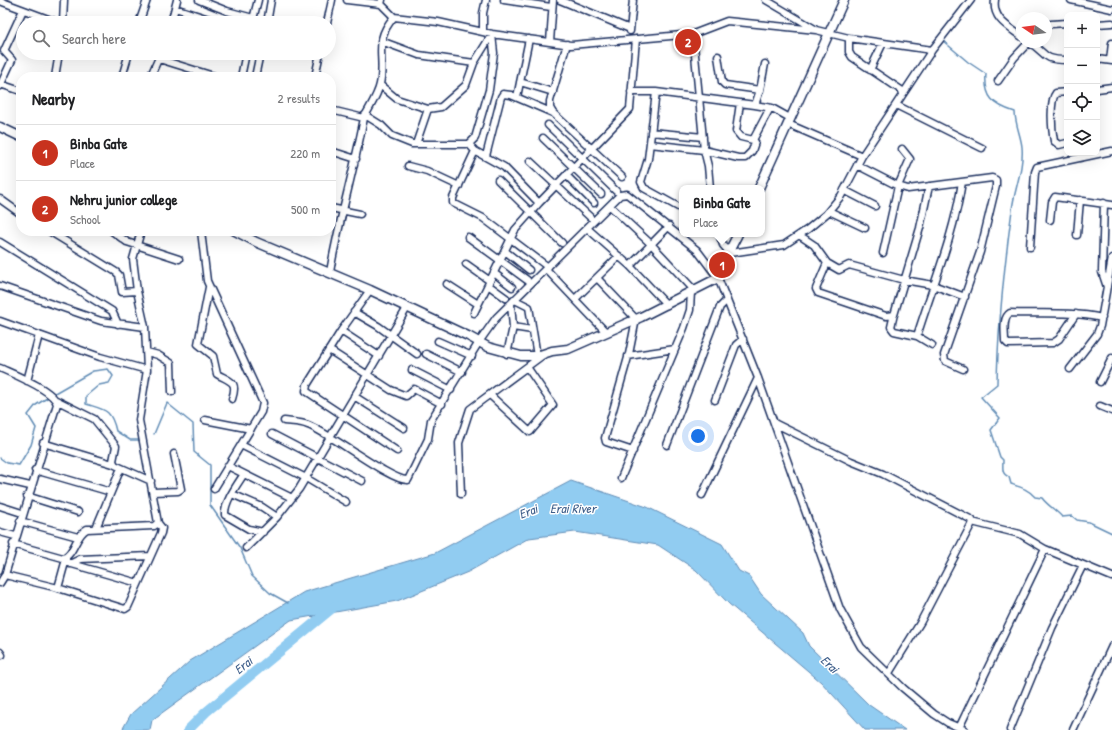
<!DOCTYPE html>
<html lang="en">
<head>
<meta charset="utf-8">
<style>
  body { margin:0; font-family:"Patrick Hand",sans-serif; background:#f2f2f2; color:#202124 }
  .controls { position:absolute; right:12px; top:12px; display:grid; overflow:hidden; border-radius:8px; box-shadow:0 4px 16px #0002 }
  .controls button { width:36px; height:36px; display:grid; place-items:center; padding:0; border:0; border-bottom:1px solid #e0e0e0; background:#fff; color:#202124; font:20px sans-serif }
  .compass { position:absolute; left:1016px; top:12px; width:36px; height:36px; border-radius:50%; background:#fff; box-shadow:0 4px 16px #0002; rotate:283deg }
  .you { position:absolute; left:698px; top:436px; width:14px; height:14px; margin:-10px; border:3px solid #fff; border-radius:50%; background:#1a73e8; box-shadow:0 0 0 6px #1a73e833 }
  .badge { display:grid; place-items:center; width:26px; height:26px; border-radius:50%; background:#c8321e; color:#fff; font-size:13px; font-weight:700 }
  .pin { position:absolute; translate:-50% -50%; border:2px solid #fff; box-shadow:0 1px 4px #0006 }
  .popup { position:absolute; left:679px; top:185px; width:86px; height:52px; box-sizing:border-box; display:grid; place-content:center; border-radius:8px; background:#fff; filter:drop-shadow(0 1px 3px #0005); font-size:13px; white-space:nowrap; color:#757577 }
  .popup b { font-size:15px; color:#202124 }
  .popup::after { content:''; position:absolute; left:50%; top:100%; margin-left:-8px; border:8px solid transparent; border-top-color:#fff }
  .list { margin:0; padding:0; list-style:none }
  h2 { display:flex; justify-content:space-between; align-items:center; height:52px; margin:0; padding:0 16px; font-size:17px }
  h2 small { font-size:13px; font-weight:400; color:#757577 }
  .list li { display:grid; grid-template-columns:26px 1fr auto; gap:12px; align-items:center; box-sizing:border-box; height:56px; padding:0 16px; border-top:1px solid #e0e0e0 }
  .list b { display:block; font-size:15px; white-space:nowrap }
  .list p { margin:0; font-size:13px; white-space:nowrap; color:#757577 }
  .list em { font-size:13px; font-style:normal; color:#757577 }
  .icon { flex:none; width:22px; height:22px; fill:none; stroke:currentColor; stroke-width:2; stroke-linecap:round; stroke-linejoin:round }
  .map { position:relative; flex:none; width:1112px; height:730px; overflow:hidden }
  .search { position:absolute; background:#fff; box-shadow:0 4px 16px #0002; left:16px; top:16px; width:320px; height:44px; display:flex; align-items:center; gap:10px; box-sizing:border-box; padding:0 14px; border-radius:22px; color:#757577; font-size:15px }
  .panel { position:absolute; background:#fff; box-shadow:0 4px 16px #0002; left:16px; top:72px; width:320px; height:164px; border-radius:16px }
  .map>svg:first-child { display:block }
  .water { fill:#91ccf1; stroke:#628db6 }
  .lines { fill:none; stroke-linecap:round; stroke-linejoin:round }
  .stream { stroke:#628db6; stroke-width:1.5 }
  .river { stroke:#91ccf1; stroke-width:10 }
  .minor-casing { stroke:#1b2f5e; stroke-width:9 }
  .major-casing { stroke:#1b2f5e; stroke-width:11 }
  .minor { stroke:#fff; stroke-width:6 }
  .major { stroke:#fff; stroke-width:8 }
  .labels { text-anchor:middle; stroke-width:3; stroke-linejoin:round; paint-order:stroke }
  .water-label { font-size:13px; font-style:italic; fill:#3e5e8a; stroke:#fff }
</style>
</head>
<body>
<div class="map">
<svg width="1112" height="730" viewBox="0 0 1112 730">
  <rect width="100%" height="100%" fill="#fff"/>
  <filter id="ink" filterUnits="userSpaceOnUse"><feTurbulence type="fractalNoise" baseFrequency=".025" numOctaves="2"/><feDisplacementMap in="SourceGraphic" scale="8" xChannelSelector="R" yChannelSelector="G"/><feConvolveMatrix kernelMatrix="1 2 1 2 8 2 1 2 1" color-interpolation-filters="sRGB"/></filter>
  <g filter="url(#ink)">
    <path class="water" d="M571 481 647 507 722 544 739 571 749 576 761 594 803 633 809 646 869 705 905 730H865L821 682 729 604 696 570 658 545 575 532 529 538 468 572 397 601 291 620 152 720 150 730H122L131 714 190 661 304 592 435 553Z"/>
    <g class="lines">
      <path class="stream" d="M942 40 968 62 986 74C984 97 993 105 1015 112 1015 124 1021 136 1022 147 1024 169 1014 190 1012 210 1004 268 998 326 997 384L981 397 1000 418 991 430 1000 457 1003 460C1003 468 1001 474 1009 477L1011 484C1020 487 1028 489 1035 497L1042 498C1047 505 1056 510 1062 517L1072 516 1077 520 1089 522 1112 533
        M53 394 93 371 108 369 113 376 109 383 99 385 86 396V404C105 410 111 409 116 431L130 440H139
        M154 434 167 403 193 424 194 452 210 465V505L240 548 252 576 270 593 288 603
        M0 458 7 463 19 465 31 445 36 428 28 415 36 405 50 396
        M312 616 319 620"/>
      <path class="river" d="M188 730 206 712 335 606"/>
      <defs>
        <path id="minor" d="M199 0 227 11 253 18
          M347 0 381 4
          M382 0 381 4 394 17 438 22 492 34 571 45 693 34 727 21 816 30 849 38 932 50
          M504 0 551 7
          M560 0 630 29
          M766 0 815 29
          M995 0C992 19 1009 27 1022 37
          M1071 0 1112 9
          M0 1 59 23
          M175 8 221 23
          M63 23 64 0
          M139 23 147 0
          M171 23 177 0
          M252 23 258 0
          M267 23 271 0
          M327 23 332 0
          M1097 24 1112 23
          M1046 26 1051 24 1067 23
          M630 31 633 0
          M483 32V13L486 0
          M693 34 704 150 708 166 710 188
          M849 38V52L852 57 904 92
          M381 41 419 55 474 63
          M550 42 553 0
          M1028 42C1048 52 1039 60 1067 60
          M567 44 550 101V108L553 113 622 177
          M718 56 722 82 725 85 760 90
          M159 59 217 77
          M1097 59 1112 61
          M1110 60 1112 43
          M870 70 883 43
          M152 73 161 53
          M55 77 59 53
          M122 77 129 53
          M241 77 246 53
          M255 77 260 53
          M315 77 320 53
          M998 81 1014 58 1029 42
          M520 82 553 92
          M0 84 21 91
          M380 85 397 99 428 109
          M0 86 12 60 4 51 23 10
          M1097 89 1112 87
          M631 92H656L755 105 772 108 790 118
          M656 92 648 159 641 182 644 188 682 209
          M1067 92 1056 93C1049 101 1052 131 1054 141L1059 145 1067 143
          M517 97 529 39
          M740 103 736 131 741 137 753 140
          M755 105 760 90 765 64
          M896 105 982 148
          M365 115 381 125 392 136 412 144H469L475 151 504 167 539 203 515 230 474 313
          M364 118C369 108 378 95 380 84 386 57 372 42 394 17
          M788 124 862 156
          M548 125 616 191
          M651 132 703 137
          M543 138 601 194
          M416 144 428 109 441 107 466 85 474 63 492 34 494 53 489 90 475 138 469 144
          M650 144 704 150 738 158H745L752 151 755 142 753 140 770 108
          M331 151 356 159
          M475 151 453 198V203L483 218 548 267
          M486 156 501 97 503 94 511 95 553 113
          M530 161 590 217
          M857 165 898 186 908 189 992 178 996 180V186L980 252 944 355 945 361 963 369
          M408 166 427 171 459 186
          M566 175 594 203
          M498 180 562 243
          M844 190 875 206
          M0 199 21 214
          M539 203 630 109 636 39
          M1104 203 1102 272 1107 287
          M610 206 652 245 694 290
          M331 208 360 214
          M829 211 865 228
          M1050 220 1052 202 1055 197 1112 205
          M587 228 630 266 667 305
          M49 231 116 272 119 275 122 292 137 291
          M112 231 127 242 179 259
          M201 231 207 281 263 403 261 412 214 489
          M719 234 723 245 730 253 784 245 808 229 826 214 841 196 862 156 932 50 971 0
          M799 235 814 245 827 263 839 270 849 265 904 280 933 285 965 297
          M1077 235 1080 200
          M468 237 527 280
          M0 242 112 311 118 324
          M1030 247 1035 172 1037 167 1112 151
          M505 251 529 270
          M883 253 898 186 910 159 902 149
          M827 263 816 289 818 293 886 316 894 315 920 228 929 186
          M466 264 490 281
          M630 266 669 226
          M546 269 606 332
          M330 272C339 220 354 170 364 118L331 110
          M494 273 512 287
          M597 278 636 319 629 354 605 438 606 442 633 451
          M447 284 478 304
          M488 285 506 298
          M0 286 101 321 145 327
          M209 287 198 344 213 356 217 374C231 382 238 381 232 399
          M370 290 341 331 307 385 306 391 397 451
          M575 299 619 256
          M515 300 529 307 537 356
          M354 312 378 326 417 354
          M894 314 891 327 894 331 917 336 932 345
          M1076 314 1059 339 1053 343 1008 344 1005 341C1005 332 1002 318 1010 313 1041 314 1072 311 1102 318
          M0 321 100 357 147 370
          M513 327 532 330
          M341 331 379 356
          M917 336C933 285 954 235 962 182
          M438 341 472 356
          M329 350 391 390 406 396 414 389 442 404
          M147 352 158 355 171 363 172 392
          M426 354 462 372
          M507 354 513 327 511 304
          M628 356 675 349
          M0 368C13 374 54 390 57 404L5 575 0 583
          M1070 369 1097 334 1100 326 1112 258
          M412 370 451 390
          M27 381 39 335
          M1100 382 1112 358
          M490 395 530 432 553 405 527 367
          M354 396 404 428
          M56 400 94 419 116 446 113 461 115 465 151 481
          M715 400 736 345 743 339
          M1100 406 1112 411
          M205 420 251 429
          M284 421C292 422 301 422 308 425 330 433 392 482 408 480L428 439 431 420 479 342 496 318 620 195 627 194 697 250 718 278 758 378 840 609 861 647 903 688 934 714 948 723 965 730
          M774 423 851 461 883 474 972 520 971 525 920 623 889 673
          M272 434 362 481
          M43 443 113 464
          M241 445 306 478 346 502
          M667 445 720 307 727 300
          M228 466 292 498
          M35 470 111 492
          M244 474C237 485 224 502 225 515L249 529 263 532
          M621 478 684 328 690 310 691 292
          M0 479 30 486
          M153 492 178 491 181 489 174 454
          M232 494 262 507 277 517
          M461 494 459 443 470 409 543 355
          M702 495 758 378
          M27 496 78 512
          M0 506 22 513
          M20 521 78 537
          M972 522 1020 534 1045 549 1112 577
          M96 528 121 468
          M0 532 15 536
          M13 544 63 558C75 554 75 535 87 529L154 526 158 523 139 420 147 370 145 327 137 291 133 259 141 231
          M246 548 277 517 299 489 407 308
          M65 562 138 583
          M70 564 80 559 150 556
          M5 575 58 588 125 609 128 607 161 533 162 528 158 523
          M58 588 66 559
          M0 652 2 655
          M959 728 1045 549
          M1010 730 1052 628 1083 565
          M1073 730 1112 646"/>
        <path id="major" d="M0 127 21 137
          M759 188 844 0
          M235 231 256 242 370 290 468 336 488 347 521 356H537L552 351 568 349 641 317 718 278 722 265 738 234"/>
      </defs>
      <use href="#minor" class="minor-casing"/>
      <use href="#major" class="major-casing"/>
      <use href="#minor" class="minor"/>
      <use href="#major" class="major"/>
    </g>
  </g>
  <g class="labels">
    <g class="water-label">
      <text x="573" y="513">Erai River</text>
      <text transform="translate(528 511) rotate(-21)" y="5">Erai</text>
      <text transform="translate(830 664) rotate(43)" y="5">Erai</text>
      <text transform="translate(243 665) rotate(-39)" y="5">Erai</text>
    </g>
  </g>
</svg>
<div class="controls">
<button>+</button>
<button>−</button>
<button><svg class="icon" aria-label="locate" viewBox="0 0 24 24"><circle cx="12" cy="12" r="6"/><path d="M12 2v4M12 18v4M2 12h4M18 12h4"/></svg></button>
<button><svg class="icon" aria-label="layers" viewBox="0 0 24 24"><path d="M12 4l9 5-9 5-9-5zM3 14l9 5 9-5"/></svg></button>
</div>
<svg class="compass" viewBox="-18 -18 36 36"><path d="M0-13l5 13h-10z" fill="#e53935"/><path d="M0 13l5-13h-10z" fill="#757577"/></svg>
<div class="you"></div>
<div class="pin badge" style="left:722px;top:265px">1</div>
<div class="popup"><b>Binba Gate</b>Place</div>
<div class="pin badge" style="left:688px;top:42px">2</div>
<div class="search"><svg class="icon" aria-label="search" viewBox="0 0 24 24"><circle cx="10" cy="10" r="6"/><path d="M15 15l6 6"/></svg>Search here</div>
<section class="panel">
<h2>Nearby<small>2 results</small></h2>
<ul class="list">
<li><span class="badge">1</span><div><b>Binba Gate</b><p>Place</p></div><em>220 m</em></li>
<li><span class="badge">2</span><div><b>Nehru junior college</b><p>School</p></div><em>500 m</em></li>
</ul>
</section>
</div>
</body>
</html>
